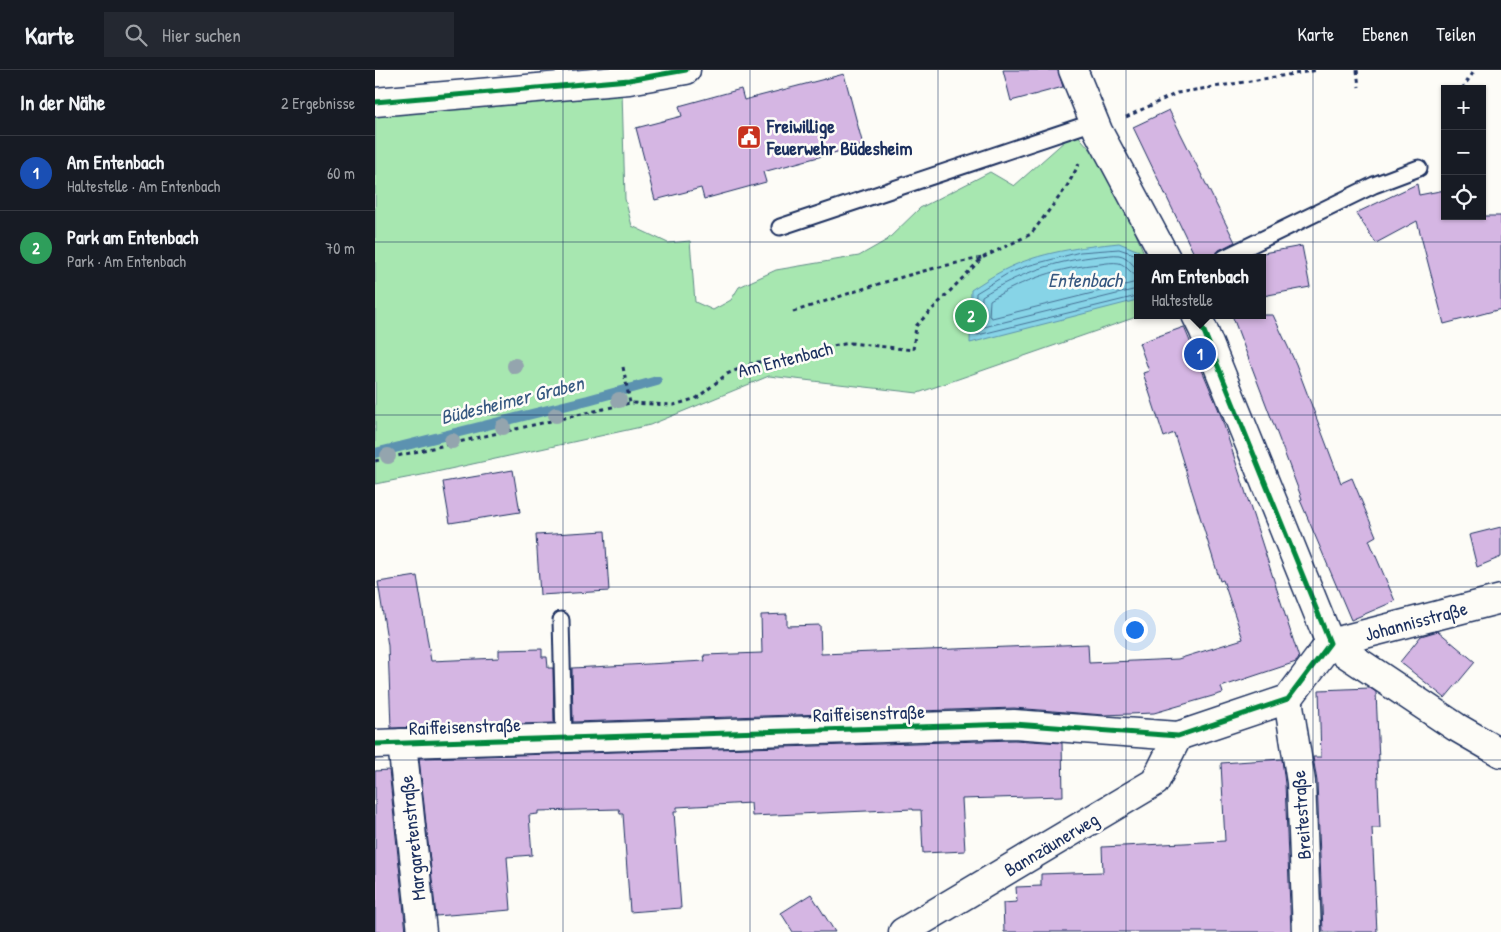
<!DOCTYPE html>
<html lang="de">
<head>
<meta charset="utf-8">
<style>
  body { margin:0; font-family:"Patrick Hand",sans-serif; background:#242831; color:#f1f3f6 }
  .controls { position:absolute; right:15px; top:15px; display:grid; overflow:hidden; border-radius:0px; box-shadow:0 1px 4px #0004 }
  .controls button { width:45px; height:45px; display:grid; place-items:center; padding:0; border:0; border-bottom:1px solid #363941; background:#171b24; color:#f1f3f6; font:25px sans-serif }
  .you { position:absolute; left:759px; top:559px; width:18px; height:18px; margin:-12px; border:4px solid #fff; border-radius:50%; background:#1a73e8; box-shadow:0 0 0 8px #1a73e833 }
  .badge { display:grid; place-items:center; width:32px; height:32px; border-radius:50%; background:#c8321e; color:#fff; font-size:16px; font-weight:700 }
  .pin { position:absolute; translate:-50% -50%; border:2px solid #fff; box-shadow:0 1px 5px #0006 }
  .popup { position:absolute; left:759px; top:184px; width:132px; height:65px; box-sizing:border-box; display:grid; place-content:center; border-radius:0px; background:#171b24; filter:drop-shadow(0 1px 4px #0005); font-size:16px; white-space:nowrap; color:#9ea1a6 }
  .popup b { font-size:19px; color:#f1f3f6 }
  .popup::after { content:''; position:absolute; left:50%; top:100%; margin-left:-10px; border:10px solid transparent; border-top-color:#171b24 }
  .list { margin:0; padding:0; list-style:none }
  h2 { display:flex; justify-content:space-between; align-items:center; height:65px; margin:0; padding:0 20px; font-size:21px }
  h2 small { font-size:16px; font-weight:400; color:#9ea1a6 }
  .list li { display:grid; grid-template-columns:32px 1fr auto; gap:15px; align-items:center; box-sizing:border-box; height:75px; padding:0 20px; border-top:1px solid #363941 }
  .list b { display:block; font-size:19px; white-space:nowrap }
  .list p { margin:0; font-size:16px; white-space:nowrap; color:#9ea1a6 }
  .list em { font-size:16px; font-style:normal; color:#9ea1a6 }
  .icon { flex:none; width:28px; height:28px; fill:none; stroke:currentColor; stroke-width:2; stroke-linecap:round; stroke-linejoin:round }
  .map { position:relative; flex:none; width:1126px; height:862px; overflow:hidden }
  header { display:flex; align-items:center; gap:30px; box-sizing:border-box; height:70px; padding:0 25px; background:#171b24; border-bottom:1px solid #363941 }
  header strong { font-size:24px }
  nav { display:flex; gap:28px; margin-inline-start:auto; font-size:18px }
  .search { width:350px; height:45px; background:#242831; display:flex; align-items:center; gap:12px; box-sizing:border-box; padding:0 18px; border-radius:0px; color:#9ea1a6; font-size:19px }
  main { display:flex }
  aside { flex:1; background:#171b24 }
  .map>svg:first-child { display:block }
  .green { fill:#a7e7b0; stroke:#618b87 }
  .water { fill:#87d4e7; stroke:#5c92b0 }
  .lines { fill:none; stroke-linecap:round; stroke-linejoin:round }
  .shore { stroke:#467195; stroke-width:1 }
  .stream { stroke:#5c92b0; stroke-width:10 }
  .building { fill:#d5b6e3; stroke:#1b2f5e }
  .service-casing { stroke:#1b2f5e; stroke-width:19 }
  .minor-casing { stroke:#1b2f5e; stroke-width:31 }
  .tertiary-casing { stroke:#1b2f5e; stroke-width:31 }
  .path { stroke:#1b2f5e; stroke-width:3; stroke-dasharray:4 4; stroke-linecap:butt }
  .service { stroke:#fdfcf7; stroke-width:15 }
  .minor { stroke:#fdfcf7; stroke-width:28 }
  .tertiary { stroke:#fdfcf7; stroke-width:28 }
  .cycleway-casing { stroke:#fdfcf7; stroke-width:8 }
  .cycleway { stroke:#00873e; stroke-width:5 }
  .tree { fill:#94a5ae }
  .grid { fill:none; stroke:#1b2f5e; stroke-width:1; stroke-opacity:0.55 }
  .labels { text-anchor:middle; stroke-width:5; stroke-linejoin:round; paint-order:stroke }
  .poi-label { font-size:19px; font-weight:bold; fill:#1b2f5e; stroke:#fdfcf7; text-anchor:start }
  .street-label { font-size:19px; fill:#1b2f5e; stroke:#fdfcf7 }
  .water-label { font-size:20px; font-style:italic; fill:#365880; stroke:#fdfcf7 }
</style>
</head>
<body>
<header>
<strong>Karte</strong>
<div class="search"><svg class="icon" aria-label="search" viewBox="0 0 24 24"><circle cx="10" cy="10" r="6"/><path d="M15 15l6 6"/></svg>Hier suchen</div>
<nav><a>Karte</a><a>Ebenen</a><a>Teilen</a></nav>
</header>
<main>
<aside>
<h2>In der Nähe<small>2 Ergebnisse</small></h2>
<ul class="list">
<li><span class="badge" style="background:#1a4fb4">1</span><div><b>Am Entenbach</b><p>Haltestelle · Am Entenbach</p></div><em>60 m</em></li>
<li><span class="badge" style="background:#2e9e5b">2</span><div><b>Park am Entenbach</b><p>Park · Am Entenbach</p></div><em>70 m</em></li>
</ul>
</aside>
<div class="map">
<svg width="1126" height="862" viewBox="0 0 1126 862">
  <rect width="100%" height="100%" fill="#fdfcf7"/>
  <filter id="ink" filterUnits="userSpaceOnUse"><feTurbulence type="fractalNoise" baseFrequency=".02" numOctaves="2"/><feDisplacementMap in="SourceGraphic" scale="10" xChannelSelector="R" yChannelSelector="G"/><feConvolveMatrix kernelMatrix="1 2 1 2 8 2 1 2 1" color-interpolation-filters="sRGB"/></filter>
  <g filter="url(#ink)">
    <path class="green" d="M247 21 250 129 257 156 293 173 315 171 320 232 338 240 356 230 364 217 401 200 484 186 512 170 545 138 615 102 639 116 700 62 735 102 771 188H762V245H767L543 323 394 306 275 355 52 404 0 414V41Z"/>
    <path class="water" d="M744 173 764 181 766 188H762V230L595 273 596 220C607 213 617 206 629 200 664 182 706 177 744 173Z"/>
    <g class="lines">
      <path class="shore" d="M762 191 759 184 744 179 705 182 652 196 632 204 601 223 600 264 603 265 762 226
        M762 198C755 194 754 187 744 185 738 184 731 186 725 186 683 190 642 204 607 226L606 255 609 257 762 219
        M762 206C755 203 751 195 744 193 738 192 731 193 725 194 686 197 647 210 615 230L614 246 617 248 762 212"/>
      <path class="stream" d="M0 383 213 330 282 311"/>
    </g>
    <path class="building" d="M628 0H683L688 17 636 31Z
      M469 4 488 75 388 102 391 112 329 129 326 118 280 130 261 58 307 46 304 36 366 19 369 30Z
      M794 40 860 172 844 180 840 188H821L758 57Z
      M1042 114 1044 125 1070 120V146H1107V136L1109 146H1126V239L1069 254 1042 151 1001 173 981 143Z
      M927 176 935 217 888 226V183Z
      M857 245H898L921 294 966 413 977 408 1001 466 994 470 1020 531 976 550 925 430 927 429Z
      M809 257 845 343 924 588 921 592 846 617 848 623 779 643 729 645 639 638 198 652 197 598 330 591 329 585 387 583 386 545 412 544V556L445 555 446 584 713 574 714 593 803 589 868 569 848 510 845 511 799 363 789 367 768 303 774 301 764 273Z
      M138 400 145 442 75 453 68 412Z
      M1126 457V487L1102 497 1094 465Z
      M230 461 234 521 165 525 161 465Z
      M42 506 56 591 124 588V580L167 579V587H172L173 598H178L179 653 16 658 13 576 3 512Z
      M1063 561 1100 592 1070 628 1025 592 1046 566Z
      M995 618 1001 622 1004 691 1002 690 1005 758H997L1002 862H948L942 711 938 687H946L944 620Z
      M639 670 687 673 688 726 587 729 590 781 548 783 546 740H538V739L377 746 376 733 302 737V742H299L306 838 255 842 248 744H245L244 739 163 741V744L154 745 157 785 132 787 136 840 61 846 44 688Z
      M907 689 910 714 916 862H629L628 833 642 832 641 817 666 816V804L728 802 727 777 850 771 846 693Z
      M14 700 31 862H0V701Z
      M436 824 460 862H418L406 843Z"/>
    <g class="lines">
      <defs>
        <path id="service" d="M405 157 719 52
          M849 188 999 115 1044 98
          M186 550 189 668"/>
        <path id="minor" d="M698 0 723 61 791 188
          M0 32 254 10 311 0
          M821 245 828 259 955 573 1126 529
          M913 629 926 712 932 862
          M27 673 47 862
          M528 862 780 712 803 666"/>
        <path id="tertiary" d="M0 674 639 654 803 666 913 629 955 573 1081 657 1126 683"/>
      </defs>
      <use href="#service" class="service-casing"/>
      <use href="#minor" class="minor-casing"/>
      <use href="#tertiary" class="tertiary-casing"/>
      <path class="path" d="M982 0 984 17
        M1087 19 1100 0
        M751 47 802 23 943 0
        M418 242C481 221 541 200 607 188
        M248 297 255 333
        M0 391 255 333 299 335 322 328 352 304 381 292H413L457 276 476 273 538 280 541 256 607 188 656 164 691 118 704 94"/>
      <use href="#service" class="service"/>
      <use href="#minor" class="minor"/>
      <use href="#tertiary" class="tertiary"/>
      <defs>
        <path id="cycleway" d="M0 32 254 10 311 0
          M0 674 639 654 803 666 913 629 955 573 828 259 821 245"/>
      </defs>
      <use href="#cycleway" class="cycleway-casing"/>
      <use href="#cycleway" class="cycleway"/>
    </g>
    <g class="tree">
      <circle cx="140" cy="296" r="8"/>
      <circle cx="244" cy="330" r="8"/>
      <circle cx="181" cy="345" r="8"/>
      <circle cx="128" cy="357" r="8"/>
      <circle cx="77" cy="371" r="8"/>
      <circle cx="13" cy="386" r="8"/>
    </g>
  </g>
  <path class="grid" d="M188 0V862M375 0V862M563 0V862M751 0V862M938 0V862M0 172H1126M0 345H1126M0 517H1126M0 690H1126"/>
  <defs>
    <symbol id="civic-square" viewBox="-11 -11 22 22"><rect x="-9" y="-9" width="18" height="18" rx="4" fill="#c8321e" stroke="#fdfcf7"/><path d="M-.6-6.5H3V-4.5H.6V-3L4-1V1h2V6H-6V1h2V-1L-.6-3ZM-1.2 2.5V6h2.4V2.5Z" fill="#fff"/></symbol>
  </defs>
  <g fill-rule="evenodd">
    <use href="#civic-square" x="360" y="53" width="28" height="28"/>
  </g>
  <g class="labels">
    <g class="poi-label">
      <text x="392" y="63">Freiwillige<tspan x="392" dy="22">Feuerwehr Büdesheim</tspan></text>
    </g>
    <g class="street-label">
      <text transform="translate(410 289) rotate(-14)" y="7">Am Entenbach</text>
      <text transform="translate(1041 551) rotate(-15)" y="7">Johannisstraße</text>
      <text transform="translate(494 643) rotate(-2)" y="7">Raiffeisenstraße</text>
      <text transform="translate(90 656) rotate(-2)" y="7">Raiffeisenstraße</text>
      <text transform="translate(926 745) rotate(-94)" y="7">Breitestraße</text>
      <text transform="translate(37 768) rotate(-96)" y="7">Margaretenstraße</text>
      <text transform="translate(676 774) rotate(-31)" y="7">Bannzäunerweg</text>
    </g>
    <g class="water-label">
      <text x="710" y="217">Entenbach</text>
      <text transform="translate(137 330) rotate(-14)" y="7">Büdesheimer Graben</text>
    </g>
  </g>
</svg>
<div class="controls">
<button>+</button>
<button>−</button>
<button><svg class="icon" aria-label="locate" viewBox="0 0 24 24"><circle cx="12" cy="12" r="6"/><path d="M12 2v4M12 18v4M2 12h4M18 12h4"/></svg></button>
</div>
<div class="you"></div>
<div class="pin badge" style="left:825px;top:284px;background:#1a4fb4">1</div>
<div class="popup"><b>Am Entenbach</b>Haltestelle</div>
<div class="pin badge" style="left:596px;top:246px;background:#2e9e5b">2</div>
</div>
</main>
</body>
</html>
